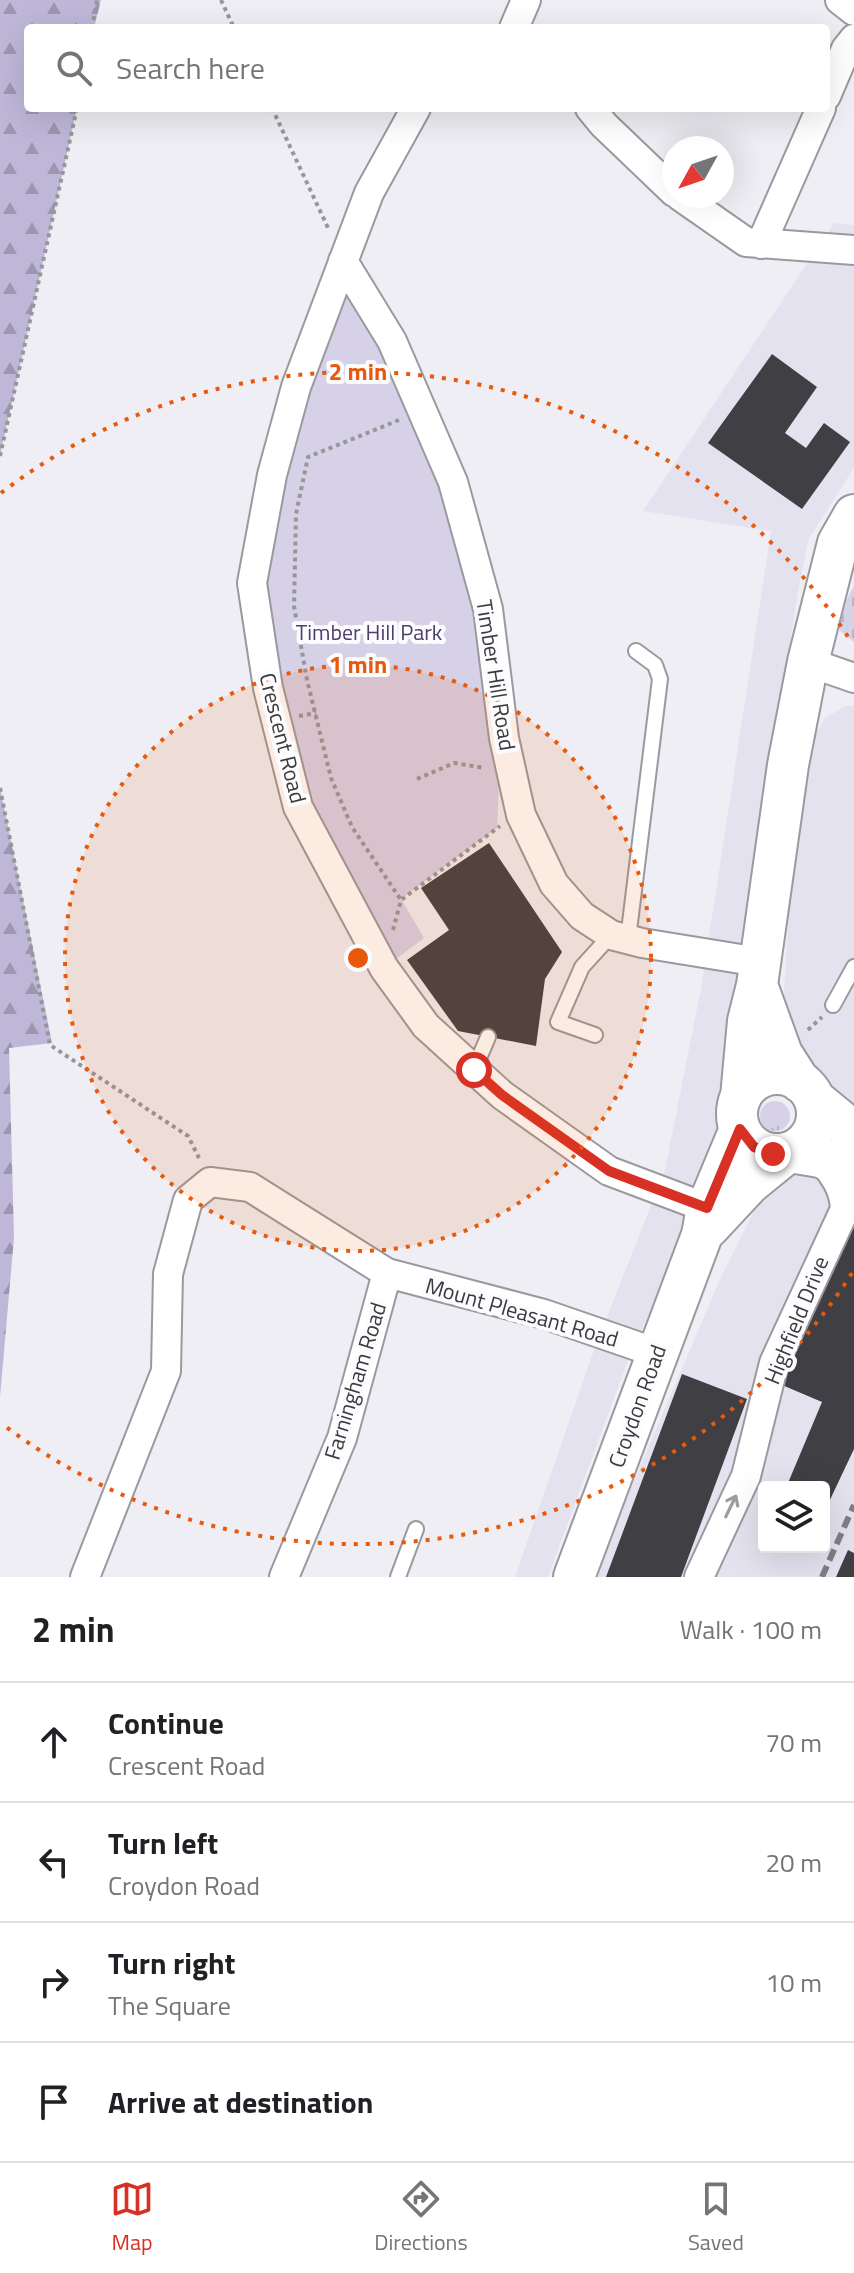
<!DOCTYPE html>
<html lang="en">
<head>
<meta charset="utf-8">
<style>
  body { margin:0; font-family:"Titillium Web",sans-serif; background:#f2f2f2; color:#202124 }
  .controls { position:absolute; right:24px; bottom:24px; display:grid; overflow:hidden; border-radius:8px; box-shadow:0 8px 32px #0002 }
  .controls button { width:72px; height:72px; display:grid; place-items:center; padding:0; border:0; border-bottom:2px solid #e0e0e0; background:#fff; color:#202124; font:40px sans-serif }
  .compass { position:absolute; left:662px; top:136px; width:72px; height:72px; border-radius:50%; background:#fff; box-shadow:0 8px 32px #0002; rotate:230deg }
  .stop { position:absolute; width:24px; height:24px; margin:-18px; border:6px solid #d93025; border-radius:50%; background:#fff }
  .stop.end { background:#d93025; border-color:#fff; box-shadow:0 2px 8px #0008 }
  .list { margin:0; padding:0; list-style:none }
  h2 { display:flex; justify-content:space-between; align-items:center; height:104px; margin:0; padding:0 32px; font-size:34px }
  h2 small { font-size:26px; font-weight:400; color:#757577 }
  .list li { display:grid; grid-template-columns:52px 1fr auto; gap:24px; align-items:center; box-sizing:border-box; height:120px; padding:0 32px; border-top:2px solid #e0e0e0 }
  .list b { display:block; font-size:30px; white-space:nowrap }
  .list p { margin:0; font-size:26px; white-space:nowrap; color:#757577 }
  .list em { font-size:26px; font-style:normal; color:#757577 }
  .icon { flex:none; width:44px; height:44px; fill:none; stroke:currentColor; stroke-width:2; stroke-linecap:round; stroke-linejoin:round }
  .map { position:relative; flex:none; width:854px; height:1577px; overflow:hidden }
  .search { position:absolute; background:#fff; box-shadow:0 8px 32px #0002; left:24px; right:24px; top:24px; height:88px; display:flex; align-items:center; gap:20px; box-sizing:border-box; padding:0 28px; border-radius:8px; color:#757577; font-size:30px }
  .sheet { height:584px; background:#fff }
  nav { display:flex; justify-content:space-around; align-items:center; box-sizing:border-box; height:112px; border-top:2px solid #e0e0e0; background:#fff; font-size:22px; color:#757577 }
  nav a { display:grid; justify-items:center; gap:4px }
  nav .on { color:#d93025 }
  .map>svg:first-child { display:block }
  .built { fill:#e5e2f0; fill-rule:evenodd }
  .grass { fill:url(#grass-tufts) }
  .forest { fill:url(#forest-firs) }
  .cemetery { fill:url(#cemetery-stones) }
  .park { fill:#d6d1e7 }
  .building { fill:#403f44 }
  .lines { fill:none; stroke-linecap:round; stroke-linejoin:round }
  .service-casing { stroke:#9a999f; stroke-width:18 }
  .minor-casing { stroke:#9a999f; stroke-width:32 }
  .secondary-casing { stroke:#9a999f; stroke-width:44 }
  .path { stroke:#97969a; stroke-width:4; stroke-dasharray:4 4; stroke-linecap:butt }
  .service { stroke:#fff; stroke-width:14 }
  .minor { stroke:#fff; stroke-width:28 }
  .secondary { stroke:#fff; stroke-width:40 }
  .rail { stroke:#7f7e82; stroke-width:6; stroke-dasharray:12 6; stroke-linecap:butt }
  .oneway { stroke:#9d9c9e }
  .route { stroke:#d93025; stroke-width:10 }
  .ring { fill:none; stroke:#e8590c; stroke-width:4; stroke-dasharray:4 8 }
  .labels { text-anchor:middle; stroke-width:8; stroke-linejoin:round; paint-order:stroke }
  .park-label { font-size:22px; fill:#4c3e6d; stroke:#fcfcfe }
  .street-label { font-size:22px; fill:#3b3a3d; stroke:#fcfcfe }
  .centre { fill:#e8590c; stroke:#fcfcfe; stroke-width:4 }
  .ring-label { font-size:24px; text-anchor:middle; font-weight:bold; fill:#e8590c; stroke:#fcfcfe; stroke-width:8; stroke-linejoin:round; paint-order:stroke }
</style>
</head>
<body>
<div class="map">
<svg width="854" height="1577" viewBox="0 0 854 1577">
  <defs>
    <pattern id="grass-tufts" width="24" height="20" patternUnits="userSpaceOnUse" patternTransform="scale(2)"><rect width="24" height="20" fill="#d6d1e7"/><path d="M3 7l-1-3M5 7V3M7 7l1-3M15 17l-1-3M17 17v-4M19 17l1-3" fill="none" stroke="#b9b4c7"/></pattern>
    <pattern id="forest-firs" width="22" height="20" patternUnits="userSpaceOnUse" patternTransform="scale(2)"><rect width="22" height="20" fill="#bfb7d8"/><path d="M5 1l3.5 6h-7zM16 11l3.5 6h-7z" fill="#9c96b0"/></pattern>
    <pattern id="cemetery-stones" width="16" height="16" patternUnits="userSpaceOnUse" patternTransform="scale(2)"><rect width="16" height="16" fill="#d6d1e7"/><path d="M2 7V4a2 2 0 0 1 4 0v3zM10 15v-3a2 2 0 0 1 4 0v3z" fill="#b9b4c7"/></pattern>
  </defs>
  <rect width="100%" height="100%" fill="#efeef4"/>
  <path class="built" d="M834 223 854 225V468L808 540 795 610 747 941 726 1141 627 1363 548 1577H515L595 1347 665 1170 701 989 771 531 643 511Z
    M846 706H854V1114L833 1103 783 1009 792 858 815 735 825 718Z
    M808 1165 854 1183V1577H593L721 1277 767 1185ZM764 1487H824V1547H764Z"/>
  <path class="grass" d="M760 1116a15 15 0 1 1 30 0a15 15 0 1 1-30 0Z"/>
  <path class="forest" d="M0 0H101L94 28H28V108H77L0 456Z
    M0 787 52 1043 9 1048 14 1238 0 1397Z"/>
  <path class="cemetery" d="M854 586V642L839 630 846 601Z"/>
  <path class="park" d="M343 261 432 469 467 569 483 658 492 752 499 782 497 828 401 899 424 938 384 968 298 807 252 583Z"/>
  <path class="building" d="M772 354 817 387 785 433 806 448 824 423 850 442 802 509 708 443Z
    M489 843 562 952 545 979 536 1046 458 1031 407 960 449 930 421 888Z
    M854 1217V1449L828 1504 824 1502V1487H796L788 1483 822 1402 782 1385Z
    M682 1374 747 1399 681 1577H606Z
    M848 1550 854 1553V1577H836Z"/>
  <g class="lines">
    <defs>
      <path id="service" d="M628 939 660 679 655 665 636 651
        M833 1005 854 967
        M595 1035 558 1022 582 967 611 935
        M474 1070 488 1037
        M398 1577 416 1529"/>
      <path id="minor" d="M840 0 854 11
        M514 28 526 0
        M826 96 846 49 854 39
        M416 108 369 193 296 387 272 475 252 583 268 688 298 807 384 968 426 1026 502 1095 609 1171 707 1208
        M590 108 604 125 674 192
        M680 196 746 242 854 250
        M761 244 821 108
        M343 261 392 341 453 482 488 609 504 738 521 815 554 884 582 916 611 935 642 943 759 962
        M808 662 854 678
        M85 1577 166 1371 168 1274 188 1200 210 1182 250 1187 387 1273 544 1314 657 1353
        M284 1577 342 1438 387 1273
        M699 1577 746 1476 774 1363 845 1209C844 1187 833 1174 820 1157"/>
      <path id="secondary" d="M757 985 782 1054 800 1082
        M737 1114a40 40 0 1 1 80 0a40 40 0 1 1-80 0Z
        M741 1097 748 1021 757 985 788 765 808 662 838 543 854 515
        M814 1099 854 1132
        M790 1152 820 1157 854 1170
        M708 1228 749 1184 786 1154
        M574 1577 702 1235 707 1208 740 1129"/>
    </defs>
    <use href="#service" class="service-casing"/>
    <use href="#minor" class="minor-casing"/>
    <use href="#secondary" class="secondary-casing"/>
    <path class="path" d="M221 0 234 28
      M92 28 97 0
      M272 108 329 230
      M399 420 308 457 296 514 294 606 307 680 331 778 352 827 401 900
      M0 456 77 108
      M299 716 316 713
      M417 779 454 763 485 768
      M0 788 50 1045 188 1136 199 1158
      M393 930 401 900 500 826
      M808 1030 822 1017"/>
    <use href="#service" class="service"/>
    <use href="#minor" class="minor"/>
    <use href="#secondary" class="secondary"/>
    <path class="rail" d="M822 1577 854 1505"/>
  </g>
  <defs><path id="oneway-shaft" d="M-6 0H5M1.5-3L5.5 0L1.5 3" fill="none" stroke-width="1.6" stroke-linecap="round" stroke-linejoin="round" transform="scale(2)"/></defs>
  <use class="oneway" href="#oneway-shaft" transform="translate(731 1506) rotate(-64)"/>
  <g class="lines">
    <path class="route" d="M474 1070 502 1095 609 1171 707 1208 740 1129 754 1147 773 1154"/>
  </g>
  <circle cx="358" cy="958" r="293" fill="#e8590c" fill-opacity=".12"/>
  <g class="ring">
    <circle cx="358" cy="958" r="293"/>
    <path d="M852 1273A586 586 0 0 1 1 1423M1 493A586 586 0 0 1 852 643"/>
  </g>
  <g class="labels">
    <g class="park-label">
      <text x="369" y="640">Timber Hill Park</text>
    </g>
    <g class="street-label">
      <text transform="translate(496 675) rotate(81)" y="8">Timber Hill Road</text>
      <text transform="translate(283 738) rotate(76)" y="8">Crescent Road</text>
      <text transform="translate(522 1312) rotate(16)" y="8">Mount Pleasant Road</text>
      <text transform="translate(796 1320) rotate(-68)" y="8">Highfield Drive</text>
      <text transform="translate(355 1381) rotate(-73)" y="8">Farningham Road</text>
      <text transform="translate(637 1406) rotate(-70)" y="8">Croydon Road</text>
    </g>
  </g>
  <circle cx="358" cy="958" r="12" class="centre"/>
  <g class="ring-label">
    <text x="358" y="380">2 min</text>
    <text x="358" y="673">1 min</text>
  </g>
</svg>
<div class="controls">
<button><svg class="icon" aria-label="layers" viewBox="0 0 24 24"><path d="M12 4l9 5-9 5-9-5zM3 14l9 5 9-5"/></svg></button>
</div>
<svg class="compass" viewBox="-18 -18 36 36"><path d="M0-13l5 13h-10z" fill="#e53935"/><path d="M0 13l5-13h-10z" fill="#757577"/></svg>
<div class="stop" style="left:474px;top:1070px"></div>
<div class="stop end" style="left:773px;top:1154px"></div>
<div class="search"><svg class="icon" aria-label="search" viewBox="0 0 24 24"><circle cx="10" cy="10" r="6"/><path d="M15 15l6 6"/></svg>Search here</div>
</div>
<section class="sheet">
<h2>2 min<small>Walk · 100 m</small></h2>
<ul class="list">
<li><svg class="icon" aria-label="ahead" viewBox="0 0 24 24"><path d="M12 20V5M6 11l6-6 6 6"/></svg><div><b>Continue</b><p>Crescent Road</p></div><em>70 m</em></li>
<li><svg class="icon" aria-label="left" viewBox="0 0 24 24"><path d="M17 20v-9H6M10 6l-5 5 5 5"/></svg><div><b>Turn left</b><p>Croydon Road</p></div><em>20 m</em></li>
<li><svg class="icon" aria-label="right" viewBox="0 0 24 24"><path d="M7 20v-9h11M14 6l5 5-5 5"/></svg><div><b>Turn right</b><p>The Square</p></div><em>10 m</em></li>
<li><svg class="icon" aria-label="arrive" viewBox="0 0 24 24"><path d="M6 21V4h12l-3 4 3 4H6"/></svg><div><b>Arrive at destination</b></div></li>
</ul>
</section>
<nav>
<a class="on"><svg class="icon" aria-label="map" viewBox="0 0 24 24"><path d="M3 6l6-2 6 2 6-2v14l-6 2-6-2-6 2zM9 4v14M15 6v14"/></svg>Map</a>
<a><svg class="icon" aria-label="directions" viewBox="0 0 24 24"><path d="M12 3l9 9-9 9-9-9zM9 14v-3h6M13 9l2 2-2 2"/></svg>Directions</a>
<a><svg class="icon" aria-label="saved" viewBox="0 0 24 24"><path d="M7 4h10v16l-5-4-5 4z"/></svg>Saved</a>
</nav>
</body>
</html>
